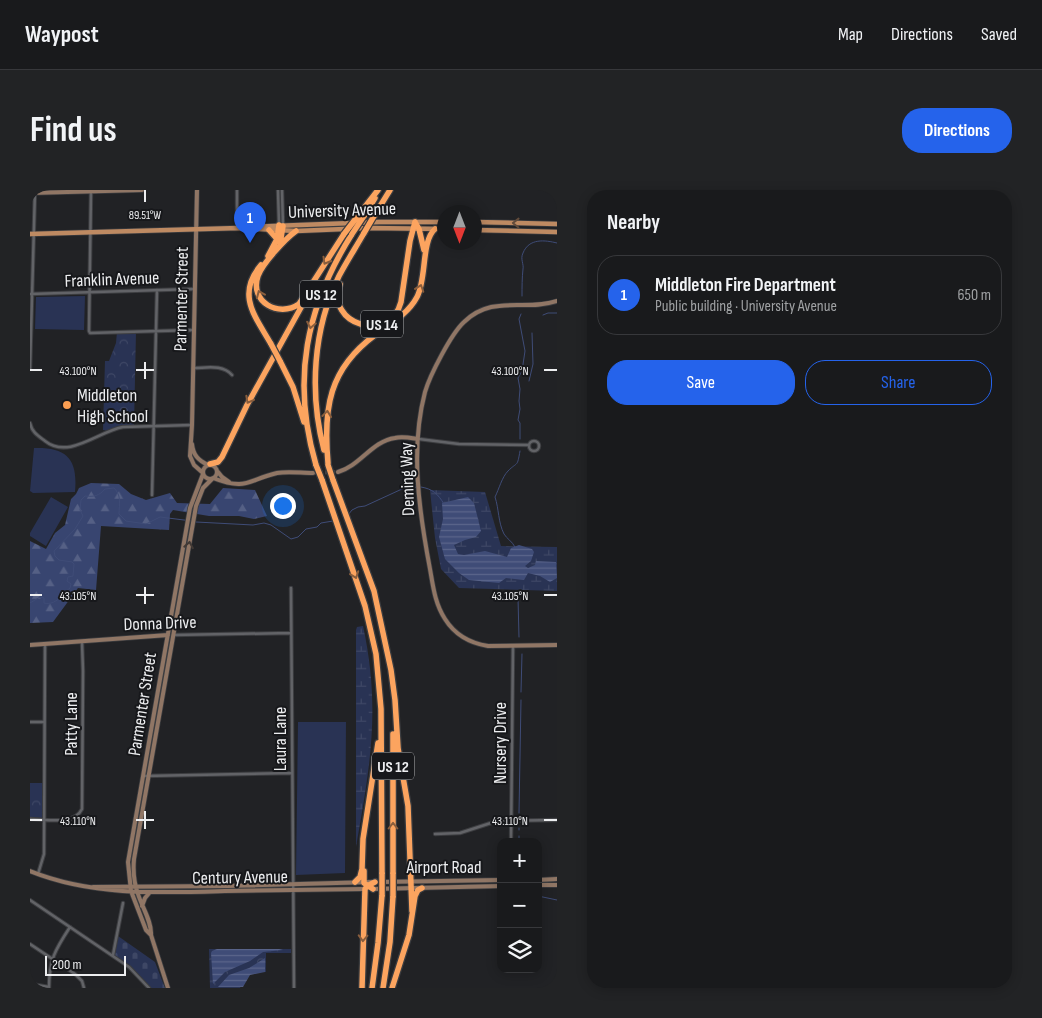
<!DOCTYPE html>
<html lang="en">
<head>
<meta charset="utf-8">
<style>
  body { margin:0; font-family:"Sofia Sans Condensed",sans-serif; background:#222325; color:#f1f3f6 }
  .controls { position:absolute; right:15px; bottom:15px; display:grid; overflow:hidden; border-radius:10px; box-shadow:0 2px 12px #0003 }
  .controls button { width:45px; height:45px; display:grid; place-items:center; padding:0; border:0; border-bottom:1px solid #37383b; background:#191a1c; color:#f1f3f6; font:25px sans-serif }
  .compass { position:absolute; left:407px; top:15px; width:45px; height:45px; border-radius:50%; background:#191a1c; box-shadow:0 2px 12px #0003; rotate:180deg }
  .scale { position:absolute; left:15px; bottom:12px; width:81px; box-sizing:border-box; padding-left:5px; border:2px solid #edeef0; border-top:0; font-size:14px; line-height:18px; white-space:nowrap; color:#edeef0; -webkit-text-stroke:4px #17181b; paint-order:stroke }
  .you { position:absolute; left:252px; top:315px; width:18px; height:18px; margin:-12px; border:4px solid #fff; border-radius:50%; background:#1a73e8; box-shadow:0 0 0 8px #1a73e833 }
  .badge { display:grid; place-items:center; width:32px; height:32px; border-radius:50%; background:#2563eb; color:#fff; font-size:16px; font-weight:700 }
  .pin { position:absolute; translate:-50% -41px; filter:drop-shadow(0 1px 2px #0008) }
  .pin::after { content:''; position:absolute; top:26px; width:18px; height:15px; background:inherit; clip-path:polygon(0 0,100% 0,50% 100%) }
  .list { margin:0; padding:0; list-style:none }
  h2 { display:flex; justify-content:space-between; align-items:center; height:65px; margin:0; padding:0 20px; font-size:21px }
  h2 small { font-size:16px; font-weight:400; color:#9fa1a3 }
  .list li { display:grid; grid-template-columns:32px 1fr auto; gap:15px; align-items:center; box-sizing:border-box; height:80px; margin:0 10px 10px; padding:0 10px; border:1px solid #37383b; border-radius:20px }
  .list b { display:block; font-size:19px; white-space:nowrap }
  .list p { margin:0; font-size:16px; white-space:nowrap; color:#9fa1a3 }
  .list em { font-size:16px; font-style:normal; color:#9fa1a3 }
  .actions { display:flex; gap:10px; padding:15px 20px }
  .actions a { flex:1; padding:11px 0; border:1px solid #2563eb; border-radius:20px; text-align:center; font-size:18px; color:#2563eb }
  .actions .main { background:#2563eb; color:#fff }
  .icon { flex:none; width:28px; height:28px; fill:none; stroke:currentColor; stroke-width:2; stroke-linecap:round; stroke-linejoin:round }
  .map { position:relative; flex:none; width:527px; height:798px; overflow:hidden; border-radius:20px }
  header { display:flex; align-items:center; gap:30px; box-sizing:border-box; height:70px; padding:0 25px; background:#191a1c; border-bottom:1px solid #37383b }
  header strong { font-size:24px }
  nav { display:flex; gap:28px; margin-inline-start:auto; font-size:18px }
  .intro { display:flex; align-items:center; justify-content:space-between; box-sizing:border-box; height:120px; padding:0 30px }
  h1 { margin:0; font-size:35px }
  .button { padding:12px 22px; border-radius:20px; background:#2563eb; color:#fff; font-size:18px; font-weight:700 }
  main { display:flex; gap:30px; padding:0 30px }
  aside { flex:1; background:#191a1c; border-radius:20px; box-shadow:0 2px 12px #0003 }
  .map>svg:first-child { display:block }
  .green { fill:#293354 }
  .forest { fill:url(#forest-firs) }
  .wetland { fill:url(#wetland-marsh) }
  .cemetery { fill:url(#cemetery-stones) }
  .park { fill:url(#park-crowns) }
  .water { fill:url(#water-rules) }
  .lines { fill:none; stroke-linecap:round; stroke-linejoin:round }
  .stream { stroke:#3f4c77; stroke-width:1 }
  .secondary-tunnel { stroke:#404143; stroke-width:4; stroke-dasharray:4 2; stroke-linecap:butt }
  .street-casing { stroke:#3c3d40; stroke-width:4.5 }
  .secondary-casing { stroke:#3c3d40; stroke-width:5.5 }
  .primary-casing { stroke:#3c3d40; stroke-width:6 }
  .highway-casing { stroke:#3c3d40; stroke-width:8 }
  .street { stroke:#626367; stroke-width:2.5 }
  .secondary { stroke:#907665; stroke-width:4 }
  .primary { stroke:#be8a62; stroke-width:4.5 }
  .highway { stroke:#fca45f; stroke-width:5.5 }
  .highway-bridge-casing { stroke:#3c3d40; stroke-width:8; stroke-linecap:butt }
  .highway-bridge { stroke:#fca45f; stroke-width:5.5 }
  .oneway { stroke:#624b3b }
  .oneway2 { stroke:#8a5e3d }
  .oneway3 { stroke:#413935 }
  .ticks { fill:none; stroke:#edeef0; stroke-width:2 }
  .poi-dot { fill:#fb9e52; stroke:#17181b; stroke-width:2 }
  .labels { text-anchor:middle; stroke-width:4; stroke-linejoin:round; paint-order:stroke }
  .shield { fill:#17181b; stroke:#adaeb0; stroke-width:1 }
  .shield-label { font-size:16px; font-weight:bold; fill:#edeef0 }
  .street-label { font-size:18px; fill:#edeef0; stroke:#17181b }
  .poi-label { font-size:18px; fill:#edeef0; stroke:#17181b; text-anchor:start }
  .ticks-label { font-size:12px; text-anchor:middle; fill:#edeef0; stroke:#17181b; stroke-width:4; stroke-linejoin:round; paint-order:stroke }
</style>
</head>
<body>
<header>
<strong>Waypost</strong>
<nav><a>Map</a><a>Directions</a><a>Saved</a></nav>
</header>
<div class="intro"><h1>Find us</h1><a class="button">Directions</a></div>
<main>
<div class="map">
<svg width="527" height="798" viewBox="0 0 527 798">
  <defs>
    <pattern id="forest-firs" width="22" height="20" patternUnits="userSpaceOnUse" patternTransform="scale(1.25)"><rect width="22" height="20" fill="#384570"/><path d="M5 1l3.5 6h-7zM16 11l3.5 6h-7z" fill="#556085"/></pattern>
    <pattern id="wetland-marsh" width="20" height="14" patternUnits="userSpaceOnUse" patternTransform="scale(1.25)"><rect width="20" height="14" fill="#293354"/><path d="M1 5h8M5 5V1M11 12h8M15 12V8" fill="none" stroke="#3e4765"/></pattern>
    <pattern id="cemetery-stones" width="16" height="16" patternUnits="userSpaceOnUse" patternTransform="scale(1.25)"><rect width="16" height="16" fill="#293354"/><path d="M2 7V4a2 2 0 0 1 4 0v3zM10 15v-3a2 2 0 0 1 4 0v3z" fill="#3e4765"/></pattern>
    <pattern id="park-crowns" width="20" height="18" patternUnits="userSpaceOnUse" patternTransform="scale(1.25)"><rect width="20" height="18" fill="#293354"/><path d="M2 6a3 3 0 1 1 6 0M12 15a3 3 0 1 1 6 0" fill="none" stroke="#3e4765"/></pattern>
    <pattern id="water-rules" width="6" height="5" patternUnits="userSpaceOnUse" patternTransform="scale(1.25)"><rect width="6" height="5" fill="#3f4c77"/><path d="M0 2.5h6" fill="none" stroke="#5b668b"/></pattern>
  </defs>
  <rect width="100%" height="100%" fill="#212225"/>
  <path class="green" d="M55 106 54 140 5 139 6 107Z
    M4 258C37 257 48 269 45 302L3 303 0 301Z
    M21 307 38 317 16 356 0 346V343Z
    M268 532H316L315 683 266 685Z"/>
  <path class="forest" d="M61 293 89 294 101 304 116 310 140 303 147 313 180 314 193 298 225 300 237 326 224 329 209 326H179L143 320 140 324 139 340 71 336 66 400 48 398 23 432 0 433V351L16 359 25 343 35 335 41 309 46 304 49 298Z"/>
  <path class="wetland" d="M400 300 455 302 471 356 527 357V401L429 398 411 379 405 348Z
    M333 436C351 518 340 577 326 657V440L327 437Z"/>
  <path class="cemetery" d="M88 746 125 772 135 798H119L99 777 83 765Z"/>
  <path class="park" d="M106 141 104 236 78 241 73 240 75 171H79L86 153 87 142Z
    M0 593H14V629H0Z
    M179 759H261V763H236V782H218L210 798H180Z"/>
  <path class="water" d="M438 307 444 313 451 341 446 347 435 350 424 355 428 364 434 365 455 361 477 367 481 358 489 355 502 359 504 362 501 371 495 376 498 378 505 375 506 371 526 372 527 388 520 392 510 386 498 383 494 390 476 388 469 393 439 390 429 383 415 369 409 347 413 329 412 313Z
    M187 759H249L253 760 233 762 220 771 195 782 183 794 181 763 182 761Z
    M235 768V782L220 785 213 797H188L199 785 219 778Z"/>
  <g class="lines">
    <path class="stream" d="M492 106C492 97 492 88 493 79 494 74 490 69 493 63 499 48 515 50 527 53
      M513 125 518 123H527
      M499 191 503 174 502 143
      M490 249V233L488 230 490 219 489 211 490 199 488 188 492 181 495 161 489 129 491 124
      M391 297C403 299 408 304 414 314
      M318 325 322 320 328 317 335 316 372 299 387 297
      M166 332 223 335 234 333 241 335 261 349 268 347 276 339 287 337 291 333 303 331
      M485 357C482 351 477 349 474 344 468 332 469 319 465 307 469 299 472 287 478 281 488 271 487 278 490 261
      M0 413 10 407 14 408V413C26 416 32 404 40 398L41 394 37 391 38 387 43 386 44 374 42 372 29 370 25 366 24 361 45 339 53 326 50 320 51 310 55 306C64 307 69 306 75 299L84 298C92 306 89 314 89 324L96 331 116 334 130 327 162 331
      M489 447 488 408 491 402
      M491 502 492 464
      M489 623 491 510
      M489 638V640
      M489 652V646
      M508 706 527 710"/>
    <path class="secondary-tunnel" d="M283 283 308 282"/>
    <defs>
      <path id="street" d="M248 0 249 33
        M252 0 253 36
        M61 1 59 141 60 143 164 140
        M207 38V0
        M0 104 164 99
        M163 178C177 178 192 174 202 185
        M0 179 5 0
        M0 233C2 242 7 245 15 251 39 270 69 241 93 237L162 235
        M389 249 429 254 499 255
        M499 256a5 5 0 1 1 10 0a5 5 0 1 1-10 0Z
        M122 305 127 100
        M261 398 264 798
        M143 445 261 443
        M0 532H14
        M114 586 262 583
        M0 629C16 629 44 636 52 619L53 481 52 452
        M405 644 430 643 467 631 527 630
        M481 652 483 456
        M8 684 14 664 15 455
        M0 710 99 777 119 798
        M0 754 45 784 52 791 54 798
        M83 765 93 713
        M0 794 19 797
        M19 798C19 770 25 760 40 737"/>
      <path id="secondary" d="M167 0 162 235 160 266 164 275 173 283
        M0 3 112 0
        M527 111C494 122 463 104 434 132 421 144 400 185 395 202 380 259 389 321 400 379 403 396 405 414 415 429 425 445 439 453 458 456L527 455
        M162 254C163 265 168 270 178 275
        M173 282a7 7 0 1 1 14 0a7 7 0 1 1-14 0Z
        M188 282 192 287 199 292
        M308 282C330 276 342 251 365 248 372 246 381 248 388 249
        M183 288C217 301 217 290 247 283 258 281 271 283 283 283
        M0 455 138 445
        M0 681C62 706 129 703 195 701 241 700 288 700 335 699
        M508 690 527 689
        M350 692 471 690
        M508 695H527
        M63 697 198 696 343 692
        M342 699 471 696
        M112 716 115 708 120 702
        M121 745 116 740 101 701 98 672 160 318 173 284
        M138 798 121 745C122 732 112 717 108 704 104 693 103 680 104 669L166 316 173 298 182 289"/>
      <path id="primary" d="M444 32 527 34
        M216 37 349 32H414
        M444 40 527 42
        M0 44 209 38 266 41 339 38 414 39"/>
      <path id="highway" d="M334 26 345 8
        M344 26 360 0
        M327 27 348 0
        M385 32 389 39 394 60
        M239 40 247 49
        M266 41C255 49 232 74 228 86 219 112 249 128 269 114L314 44
        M250 54 253 36
        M238 66 247 49 249 35
        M231 75C206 105 225 126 241 154
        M310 94C295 135 360 154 371 112L380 51 385 32
        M250 171 263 197 274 232
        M294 260C279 203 283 139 309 86 317 71 326 57 334 43
        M298 273C293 218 299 179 345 145 360 134 378 124 387 107 397 88 391 51 405 39
        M180 274 188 272 192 267 217 215 274 112
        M286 275C261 190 276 117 322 44
        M292 290 335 416 346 464 351 519 352 684
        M303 290 344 401 361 480 365 510 368 558 378 616 382 721
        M334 681V693L343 699
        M363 684V544
        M325 692 330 687 332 679 333 649 348 553
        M332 798 335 699 337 696 345 692
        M342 798 348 753 352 705
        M353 798 360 752 363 706
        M362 798 379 745 385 706 388 700 392 698"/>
    </defs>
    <use href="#street" class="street-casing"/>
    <use href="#secondary" class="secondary-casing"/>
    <use href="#primary" class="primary-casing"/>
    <use href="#highway" class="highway-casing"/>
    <use href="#street" class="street"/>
    <use href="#secondary" class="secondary"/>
    <use href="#primary" class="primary"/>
    <use href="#highway" class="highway"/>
    <defs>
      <path id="highway-bridge" d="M334 43 344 26
        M314 44 327 27
        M322 44 334 26
        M241 154 250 171
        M286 275 292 290
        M298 275 303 290
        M363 684V706
        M352 705V684"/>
    </defs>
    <use href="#highway-bridge" class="highway-bridge-casing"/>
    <use href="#highway-bridge" class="highway-bridge"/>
  </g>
  <defs><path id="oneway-chevron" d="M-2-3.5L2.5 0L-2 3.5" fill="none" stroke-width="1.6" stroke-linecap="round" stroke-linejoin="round" transform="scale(1.25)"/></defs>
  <use class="oneway" href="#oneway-chevron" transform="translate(486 33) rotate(-179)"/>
  <g class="oneway2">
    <use href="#oneway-chevron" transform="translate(296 71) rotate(120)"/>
    <use href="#oneway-chevron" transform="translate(390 98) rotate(-71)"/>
    <use href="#oneway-chevron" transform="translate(230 104) rotate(-113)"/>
    <use href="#oneway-chevron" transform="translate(281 135) rotate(101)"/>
    <use href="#oneway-chevron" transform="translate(219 210) rotate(118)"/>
    <use href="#oneway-chevron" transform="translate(297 224) rotate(-84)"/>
    <use href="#oneway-chevron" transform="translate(325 385) rotate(70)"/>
    <use href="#oneway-chevron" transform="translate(363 636) rotate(-90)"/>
    <use href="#oneway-chevron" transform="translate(333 748) rotate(92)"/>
  </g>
  <use class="oneway3" href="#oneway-chevron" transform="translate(159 355) rotate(-80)"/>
  <path class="ticks" d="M115 0V12M115 172V189M0 180H12M106 180H124M514 180H527M115 397V414M0 405H12M106 405H124M514 405H527M115 621V639M0 630H12M106 630H124M514 630H527"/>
  <circle class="poi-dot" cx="37" cy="215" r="5"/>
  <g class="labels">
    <g class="shield">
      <rect x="270" y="90.5" width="42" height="27" rx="4"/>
      <rect x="331" y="120.5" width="42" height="27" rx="4"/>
      <rect x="342" y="562.5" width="42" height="27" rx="4"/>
    </g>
    <g class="shield-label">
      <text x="291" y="110">US 12</text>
      <text x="352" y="140">US 14</text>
      <text x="363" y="582">US 12</text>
    </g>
    <g class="street-label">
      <text transform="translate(312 20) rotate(-2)" y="6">University Avenue</text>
      <text transform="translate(82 89) rotate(-2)" y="6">Franklin Avenue</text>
      <text transform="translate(151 109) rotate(-89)" y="6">Parmenter Street</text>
      <text transform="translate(377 289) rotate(-92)" y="6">Deming Way</text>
      <text transform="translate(130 433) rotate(-2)" y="6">Donna Drive</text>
      <text transform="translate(112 514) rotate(-81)" y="6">Parmenter Street</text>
      <text transform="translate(41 534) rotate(-90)" y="6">Patty Lane</text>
      <text transform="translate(250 549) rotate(-90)" y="6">Laura Lane</text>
      <text transform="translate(470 553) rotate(-90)" y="6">Nursery Drive</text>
      <text x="414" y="683">Airport Road</text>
      <text transform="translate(210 687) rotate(-1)" y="6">Century Avenue</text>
    </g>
    <g class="poi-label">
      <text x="47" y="211">Middleton<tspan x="47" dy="21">High School</tspan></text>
    </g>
  </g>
  <g class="ticks-label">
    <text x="115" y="29">89.51°W</text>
    <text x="480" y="185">43.100°N</text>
    <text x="48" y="185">43.100°N</text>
    <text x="480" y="410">43.105°N</text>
    <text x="48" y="410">43.105°N</text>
    <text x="480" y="635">43.110°N</text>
    <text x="48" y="635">43.110°N</text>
  </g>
</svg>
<div class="controls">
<button>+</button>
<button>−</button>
<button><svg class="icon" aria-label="layers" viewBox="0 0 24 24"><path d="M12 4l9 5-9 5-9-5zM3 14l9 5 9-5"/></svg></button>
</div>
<svg class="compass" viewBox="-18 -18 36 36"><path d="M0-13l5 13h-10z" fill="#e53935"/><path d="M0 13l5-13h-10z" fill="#9fa1a3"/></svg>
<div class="scale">200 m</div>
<div class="you"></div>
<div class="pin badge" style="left:220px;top:53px">1</div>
</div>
<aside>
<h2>Nearby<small></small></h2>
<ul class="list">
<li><span class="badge">1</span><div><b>Middleton Fire Department</b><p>Public building · University Avenue</p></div><em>650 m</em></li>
</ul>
<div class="actions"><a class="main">Save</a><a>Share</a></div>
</aside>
</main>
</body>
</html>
